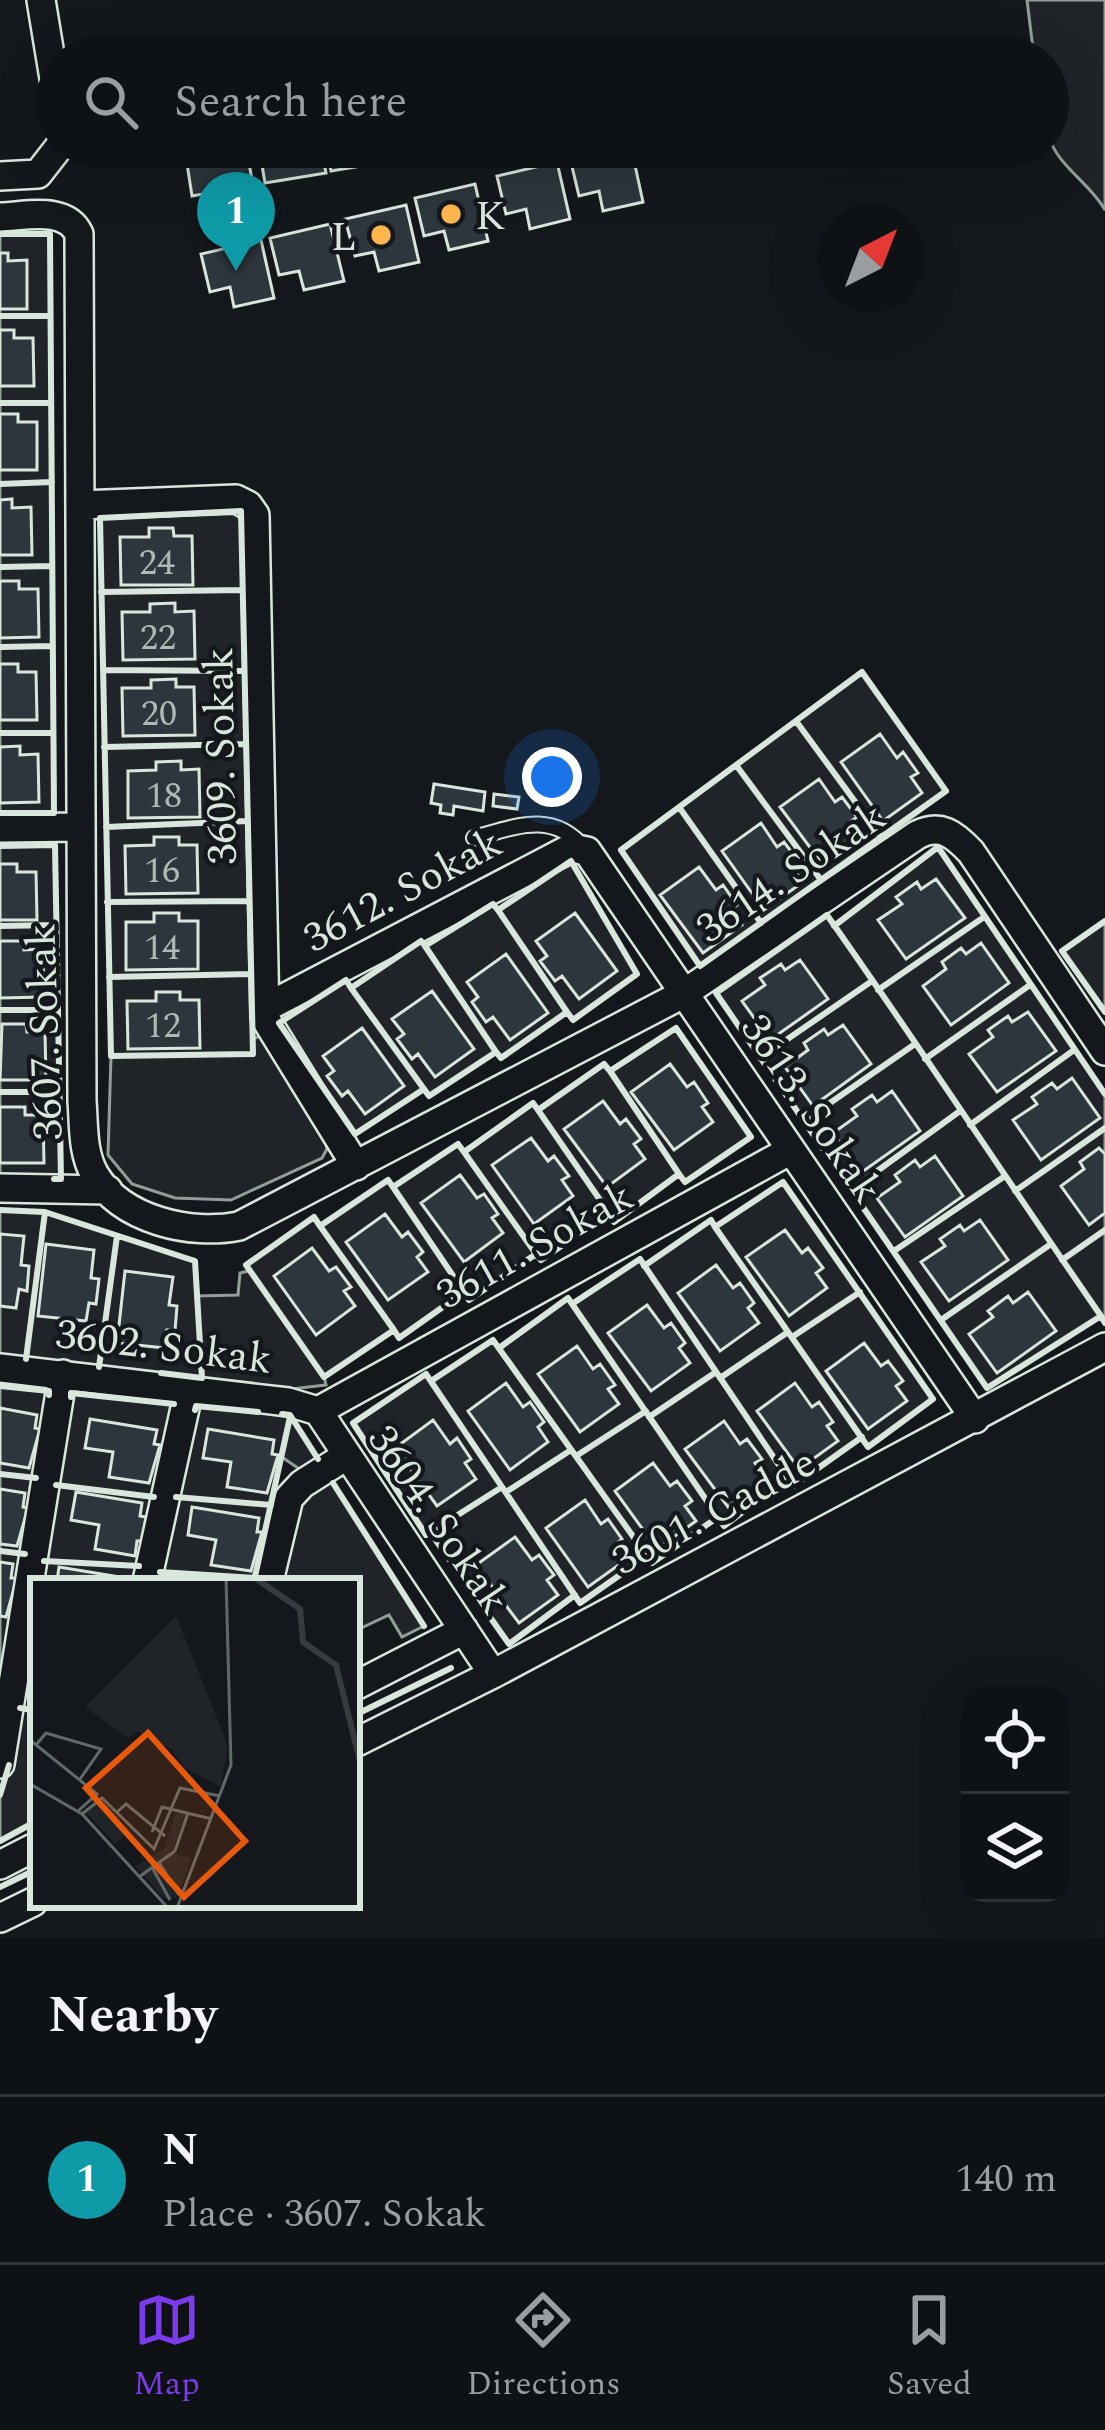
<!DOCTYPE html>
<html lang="en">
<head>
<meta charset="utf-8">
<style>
  body { margin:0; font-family:Spectral,serif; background:#181b1e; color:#f1f3f6 }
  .controls { position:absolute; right:36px; bottom:36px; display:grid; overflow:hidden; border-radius:24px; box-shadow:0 12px 48px #0002 }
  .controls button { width:108px; height:108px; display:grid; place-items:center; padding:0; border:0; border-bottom:3px solid #2f3234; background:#0f1215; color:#f1f3f6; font:60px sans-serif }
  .compass { position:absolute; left:817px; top:204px; width:108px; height:108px; border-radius:50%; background:#0f1215; box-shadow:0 12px 48px #0002; rotate:42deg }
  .you { position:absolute; left:552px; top:777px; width:42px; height:42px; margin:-30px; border:9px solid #fff; border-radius:50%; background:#1a73e8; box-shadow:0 0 0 18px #1a73e833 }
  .badge { display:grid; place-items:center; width:78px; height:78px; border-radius:50%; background:#7c3aed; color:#fff; font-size:39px; font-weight:700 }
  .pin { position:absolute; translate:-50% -99px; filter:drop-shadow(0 3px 6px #0008) }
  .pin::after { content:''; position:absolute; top:63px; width:42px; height:36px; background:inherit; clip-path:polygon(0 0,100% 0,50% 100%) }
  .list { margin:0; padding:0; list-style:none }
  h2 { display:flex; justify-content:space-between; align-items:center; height:156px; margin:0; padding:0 48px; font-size:51px }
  h2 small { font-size:39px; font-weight:400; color:#9b9ea0 }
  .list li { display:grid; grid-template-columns:78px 1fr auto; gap:36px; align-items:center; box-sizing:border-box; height:168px; padding:0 48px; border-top:3px solid #2f3234 }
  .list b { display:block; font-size:45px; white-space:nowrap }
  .list p { margin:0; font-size:39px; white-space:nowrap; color:#9b9ea0 }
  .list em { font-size:39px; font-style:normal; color:#9b9ea0 }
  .icon { flex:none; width:66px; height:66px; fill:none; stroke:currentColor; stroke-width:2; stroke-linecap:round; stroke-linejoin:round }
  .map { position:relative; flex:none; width:1105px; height:1938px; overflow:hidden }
  .search { position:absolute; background:#0f1215; box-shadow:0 12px 48px #0002; left:36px; right:36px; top:36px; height:132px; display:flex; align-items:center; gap:30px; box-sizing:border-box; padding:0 42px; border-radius:66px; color:#9b9ea0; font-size:45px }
  .sheet { height:324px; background:#0f1215 }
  nav { display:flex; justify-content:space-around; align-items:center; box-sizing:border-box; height:168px; border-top:3px solid #2f3234; background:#0f1215; font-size:33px; color:#9b9ea0 }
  nav a { display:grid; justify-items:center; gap:6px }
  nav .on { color:#7c3aed }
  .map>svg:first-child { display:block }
  .green { fill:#202428; stroke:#939e99; stroke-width:3 }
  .building { fill:#2c363c; stroke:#d8e6dc; stroke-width:3 }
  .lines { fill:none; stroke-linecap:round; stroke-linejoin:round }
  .service-casing { stroke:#d8e6dc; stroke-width:18 }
  .minor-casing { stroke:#d8e6dc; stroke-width:32 }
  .service { stroke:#14181c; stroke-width:14 }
  .minor { stroke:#14181c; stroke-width:27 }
  .wall { stroke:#d8e6dc; stroke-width:6 }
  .poi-dot { fill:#ffb74d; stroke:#14181c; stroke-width:4.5 }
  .labels { text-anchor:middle; stroke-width:9; stroke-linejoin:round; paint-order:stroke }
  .number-label { font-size:36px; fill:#adbab4 }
  .poi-label { font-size:42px; fill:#d8e6dc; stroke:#14181c; text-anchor:start }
  .street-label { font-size:42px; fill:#d8e6dc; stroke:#14181c }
  .inset-river { fill:none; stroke:#363b3e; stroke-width:6 }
  .inset-road { fill:none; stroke:#626a69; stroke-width:3 }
  .view { fill:#e8590c; fill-opacity:0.15; stroke:#e8590c; stroke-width:6 }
  .inset-edge { fill:none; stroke:#d8e6dc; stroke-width:6 }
</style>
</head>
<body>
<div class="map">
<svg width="1105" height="1938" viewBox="0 0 1105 1938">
  <rect width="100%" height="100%" fill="#14181c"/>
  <path class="green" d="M1027 0H1105V210C1091 184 1055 164 1048 134 1043 111 1048 80 1048 57H1034Z
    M0 234H50L54 813H0Z
    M241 511 253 1039 260 1036 324 1136 327 1149 322 1158 231 1200 175 1198 132 1184 108 1155 111 1056 100 518Z
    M862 672 946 791 700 966 621 850Z
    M55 845 61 1179 0 1178V846Z
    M938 847 1105 1094V1323L1100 1317 987 1388 716 993 827 915 835 925Z
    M571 861 637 974 573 1020 566 1012 501 1058 495 1052 429 1096 423 1089 355 1134 279 1023 346 980 352 987 421 941 426 946 493 904 499 910Z
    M1105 921V1012L1062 951Z
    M676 1028 751 1137 685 1182 679 1175 614 1222 608 1214 541 1260 535 1254 469 1300 463 1293 399 1338 393 1331 324 1376 326 1385 274 1391 201 1378 0 1357V1210L45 1212 195 1261 196 1296 238 1295 240 1273 249 1271 246 1265 314 1217 320 1225 388 1180 394 1186 458 1144 465 1152 533 1103 539 1109 604 1064 611 1071Z
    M783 1182 933 1399 868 1447 861 1438 793 1486 787 1479 724 1526 717 1518 652 1563 647 1557 580 1603 574 1595 509 1644 431 1533 426 1535 353 1423 426 1374 432 1381 493 1340 500 1348 568 1298 573 1304 640 1259 645 1265 711 1220 716 1227Z
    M0 1386 49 1391 0 1717Z
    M71 1393 174 1404 136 1581H41Z
    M196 1406 290 1415 318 1459 305 1473 282 1457 254 1581H158Z
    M319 1482 333 1483 424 1626 402 1637 389 1615 357 1630V1581H280L301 1497Z
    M33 1629V1823L0 1841V1795L14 1749Z"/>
  <path class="building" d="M205 147H246L253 185 192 196 186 157 206 154Z
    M259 147H321L326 173 265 183Z
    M326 147H389L391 161 331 171Z
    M402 147H462L403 157Z
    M618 147H631L643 202 603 211 599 191 579 196 570 158Z
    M557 162 570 219 530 229 526 209 506 214 497 176Z
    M475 184 488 241 449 250 444 231 424 236 415 198Z
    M406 205 419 262 379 271 374 252 355 256 345 219Z
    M330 224 344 281 304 290 299 271 279 275 270 238Z
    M261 240 274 298 234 307 230 287 210 292 201 254Z
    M0 253H8V261L27 260V309H0Z
    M0 330H14V338H33L34 386H0Z
    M0 414H18V422H37V470H0Z
    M12 499V508L31 507 32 555H0V500Z
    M149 528H173L174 536H192L193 585H121L120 537H149Z
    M0 581H19V589H38L39 637 0 638Z
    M175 603V612L194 611 195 659 123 660 122 612H150V604Z
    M0 664H18V672H36L37 720H0Z
    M176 679V687H194L195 735 123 736 122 688H151V680Z
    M880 734 897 758 903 752 918 773 911 777 922 793 883 821 841 762Z
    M20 746V755L38 754 39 802 0 803V747Z
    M181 761V770L199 769 200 817 128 818V771L156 770V762Z
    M819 779 835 802 842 797 857 817 850 822 861 837 823 865 780 807Z
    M434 784 485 792 483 811 454 806 453 815 440 813 441 805 431 803Z
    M494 794 519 797 517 809 493 806Z
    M761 823 777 847 784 842 799 862 792 867 803 882 764 910 722 851Z
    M154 837H179V845H197L198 893 126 894 125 846 154 845Z
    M0 864H17V872H36L37 920H0Z
    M699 867 716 890 723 885 737 905 731 910 742 925 703 953 660 895Z
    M936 879 965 918 906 959 878 920 902 904 896 897 917 882 921 889Z
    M154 913H179V921H198V969L126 970V922H154Z
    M575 913 617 971 579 999 562 976 555 981 540 961 547 956 536 941Z
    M0 941H24V950L43 949 44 997 0 998Z
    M981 943 1009 983 951 1025 923 986 946 969 942 962 961 948 966 954Z
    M506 954 548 1013 510 1040 493 1017 486 1022 472 1002 478 997 467 982Z
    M800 960 828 999 770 1040 742 1001 765 985 760 978 781 964 785 970Z
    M432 991 474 1049 435 1077 418 1054 412 1059 397 1039 404 1034 392 1019Z
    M156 992H180V1000H199L200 1048 128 1049 127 1001H156Z
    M1028 1012 1056 1051 997 1092 969 1054 993 1037 988 1030 1008 1016 1012 1022Z
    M2 1024H26L27 1032H45L46 1080H0Z
    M843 1025 871 1064 813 1106 785 1067 808 1050 804 1043 824 1029 828 1035Z
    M362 1028 404 1086 365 1114 348 1091 342 1096 327 1076 334 1071 323 1056Z
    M670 1064 687 1087 694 1082 708 1103 702 1107 713 1122 674 1150 631 1092Z
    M1072 1078 1100 1118 1041 1160 1013 1120 1037 1104 1032 1097 1052 1083 1057 1089Z
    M892 1091 920 1131 862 1172 833 1133 857 1116 852 1109 872 1095 877 1102Z
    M603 1101 620 1124 626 1119 641 1139 634 1144 645 1159 607 1187 564 1129Z
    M0 1107H25V1115H43L44 1163H0Z
    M531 1138 548 1161 554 1156 569 1176 562 1180 573 1196 534 1224 492 1165Z
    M1099 1148 1105 1154V1213L1089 1225 1061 1186 1084 1169 1080 1162Z
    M935 1156 963 1196 905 1237 877 1198 900 1182 895 1175 915 1160 920 1167Z
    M460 1175 477 1198 484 1194 498 1214 492 1218 503 1233 464 1262 421 1203Z
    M385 1214 402 1237 408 1232 423 1252 417 1257 428 1272 388 1300 346 1242Z
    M980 1220 1008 1260 949 1301 921 1262 945 1246 940 1239 960 1225 964 1231Z
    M785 1230 802 1253 808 1248 823 1268 816 1273 827 1288 789 1316 746 1257Z
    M0 1234 24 1236 21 1265 29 1266 27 1291 19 1289 16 1308 0 1306Z
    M46 1244 94 1250 91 1278 99 1279 96 1304 89 1303 86 1321 38 1316Z
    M312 1248 329 1271 336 1267 351 1287 344 1291 355 1306 316 1335 274 1276Z
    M716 1265 733 1288 740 1283 754 1303 748 1308 759 1323 720 1351 678 1293Z
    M125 1271 173 1277 169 1305 177 1306 175 1331 167 1330 165 1348 117 1343Z
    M1028 1292 1056 1331 997 1373 969 1334 993 1317 988 1311 1008 1296 1013 1303Z
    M647 1305 664 1328 671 1323 685 1343 679 1348 690 1363 651 1391 608 1333Z
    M864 1343 881 1366 888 1361 903 1381 896 1386 907 1401 868 1429 826 1371Z
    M577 1346 593 1369 600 1364 615 1385 608 1389 619 1404 580 1432 538 1374Z
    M506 1383 523 1407 530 1402 544 1422 538 1427 548 1442 510 1470 468 1411Z
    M795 1383 812 1407 819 1402 833 1422 827 1426 838 1441 799 1469 757 1411Z
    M0 1408 37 1415 35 1428 40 1429 29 1468 0 1463Z
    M90 1419 157 1430 154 1444 160 1445 149 1483 109 1477 113 1452 85 1448Z
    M433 1420 450 1444 457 1438 471 1459 465 1463 476 1479 437 1506 395 1448Z
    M724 1421 740 1444 747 1439 762 1459 755 1463 766 1479 728 1507 685 1449Z
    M208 1429 274 1440 272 1454 278 1455 267 1493 227 1487 231 1462 203 1458Z
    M653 1463 670 1486 677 1481 692 1501 685 1506 696 1521 657 1549 615 1491Z
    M0 1489 25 1493 23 1507 28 1508 17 1546 0 1544Z
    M76 1492 142 1503 140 1516 146 1517 142 1541H137L135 1556 95 1549 99 1525 71 1520Z
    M585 1500 601 1524 608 1519 622 1539 616 1544 627 1559 588 1587 546 1528Z
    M192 1507 259 1518 257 1532H262L251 1571 211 1565 216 1540 188 1535Z
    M515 1537 532 1560 539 1555 554 1575 547 1580 558 1595 519 1623 476 1565Z
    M0 1562 13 1564 11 1578H17L6 1617 0 1616Z
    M59 1567 126 1578V1581H57Z"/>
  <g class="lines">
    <defs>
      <path id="service" d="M474 838C515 827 552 810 584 848"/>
      <path id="minor" d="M41 0 57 97
        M0 176 38 174 59 147
        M0 217C27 216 66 206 79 234L82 1101C84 1126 82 1153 95 1175 122 1220 191 1236 239 1226L683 994 917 835C940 823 954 834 971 852L1105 1051
        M80 505 236 499 248 505 255 515 265 1018 356 1166
        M0 828 81 827
        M265 1008 571 848 587 851 975 1419
        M0 1188 108 1190
        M0 1368 288 1402 318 1411
        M318 1411 791 1150
        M318 1411 493 1674
        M147 1581 189 1390
        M269 1581 289 1498 302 1484 346 1456
        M357 1685 464 1630
        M357 1742 493 1674 1105 1347
        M0 1764 63 1374
        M0 1865 33 1848
        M0 1918 33 1902"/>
    </defs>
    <use href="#service" class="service-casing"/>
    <use href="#minor" class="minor-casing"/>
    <use href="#service" class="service"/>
    <use href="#minor" class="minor"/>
    <path class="wall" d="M0 234H50L54 813H0
      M0 316H50
      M0 403H51
      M0 484 52 482
      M241 511 253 1054 111 1056 100 518Z
      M0 567 52 566
      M101 592 242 590
      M0 647 53 646
      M103 670 244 671
      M862 672 946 791 700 966 621 850Z
      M796 721 881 837
      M0 733H53
      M104 747 246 744
      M736 765 821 880
      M679 807 761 923
      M106 827 248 821
      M0 846 55 845 61 1179H54
      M571 861 637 974 573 1020 567 1012 501 1058 496 1052 429 1096 424 1089 355 1134 279 1023 346 980 351 988 421 941 425 946 493 904 498 910Z
      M107 902 249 901
      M498 910 567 1012
      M1105 921 1062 951 1105 1012
      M0 926 56 925
      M834 926 938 847 1105 1094
      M425 946 496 1052
      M109 977 251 974
      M351 988 424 1089
      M878 990 984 917
      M0 1010H58
      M676 1028 751 1137 685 1182 679 1174 614 1222 609 1213 541 1260 536 1254 469 1300 464 1292 399 1338 394 1330 324 1377 246 1265 314 1217 320 1226 388 1180 393 1187 458 1144 464 1152 533 1103 538 1110 604 1064 610 1071Z
      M760 1058 872 981
      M925 1059 1030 985
      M610 1071 679 1174
      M0 1092H59
      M538 1110 609 1213
      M804 1121 915 1044
      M970 1125 1074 1050
      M464 1152 536 1254
      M393 1187 464 1292
      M851 1190 960 1111
      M1015 1191 1105 1128
      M0 1210 45 1212 195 1261 202 1378 161 1373
      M320 1226 394 1330
      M894 1251 1005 1176
      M1062 1260 1105 1230
      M644 1266 711 1220 715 1227 868 1447 933 1399 783 1182 715 1227
      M572 1304 640 1259 793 1486 862 1437
      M1101 1316 987 1388 716 993 827 915C920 1047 1009 1183 1101 1316L1105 1323
      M941 1320 1051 1244
      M792 1337 860 1292
      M499 1348 568 1298 724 1526 788 1478
      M26 1359 45 1212
      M99 1367 117 1236
      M720 1378 788 1332
      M431 1381 493 1340 652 1563 718 1517
      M0 1386 49 1391V1395
      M71 1397V1393L174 1404
      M195 1410 196 1406 258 1412
      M282 1414 290 1415 318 1459
      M649 1417 716 1372
      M576 1456 646 1411
      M0 1474 36 1478
      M333 1483 424 1626
      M56 1485 154 1497
      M502 1487 426 1535 353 1423 426 1374 580 1603 647 1556
      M506 1492 571 1450
      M176 1497 271 1505
      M430 1532 509 1644 575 1595
      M0 1551 25 1554
      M44 1561 139 1566
      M160 1572 255 1578
      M254 1581 290 1417
      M20 1708 33 1710
      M357 1714 451 1668
      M0 1795 9 1765
      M0 1841 33 1823
      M0 1887 33 1871"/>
  </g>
  <g class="poi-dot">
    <circle cx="451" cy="214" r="12"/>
    <circle cx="381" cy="235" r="12"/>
  </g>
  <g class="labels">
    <g class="number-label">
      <text x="157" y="574">24</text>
      <text x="158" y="649">22</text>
      <text x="159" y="725">20</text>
      <text x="164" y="807">18</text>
      <text x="162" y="882">16</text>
      <text x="162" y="959">14</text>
      <text x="163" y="1037">12</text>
    </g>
    <g class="poi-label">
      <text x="475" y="229">K</text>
      <text x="357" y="250" text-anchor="end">L</text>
    </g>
    <g class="street-label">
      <text transform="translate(219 756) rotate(-91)" y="15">3609. Sokak</text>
      <text transform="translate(790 871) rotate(-34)" y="15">3614. Sokak</text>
      <text transform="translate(402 889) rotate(-28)" y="15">3612. Sokak</text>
      <text transform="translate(43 1032) rotate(-92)" y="15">3607. Sokak</text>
      <text transform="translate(813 1108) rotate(56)" y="15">3613. Sokak</text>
      <text transform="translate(534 1244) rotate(-29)" y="15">3611. Sokak</text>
      <text transform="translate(164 1345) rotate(7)" y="15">3602. Sokak</text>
      <text transform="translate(713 1510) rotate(-28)" y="15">3601. Cadde</text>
      <text transform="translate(440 1519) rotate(56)" y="15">3604. Sokak</text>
    </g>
  </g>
  <g transform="translate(30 1578)">
    <rect width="330" height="330" fill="#14181c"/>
    <path d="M146 38 198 168 191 209 154 189 141 171 107 153 98 160 55 129ZM71 221 100 253 85 266 56 234ZM146 234 155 236 142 275 162 280 146 320H134L105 288 134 271Z" fill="#202428"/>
    <path class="inset-river" d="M225 0 270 31 273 64 306 87 330 183"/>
    <path class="inset-road" d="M0 162 67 216 48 233M6 167 16 155 71 171 50 201M0 206 52 236 138 330M86 235 96 226 135 258M52 236 72 220 124 271 150 210 190 218M122 254 132 229 182 241M145 273 158 235M129 284 149 317M122 289 140 322M109 299 145 273M147 330 201 187 196 0"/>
    <path class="view" d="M118 155 215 263 154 319 56 210Z"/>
    <rect width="330" height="330" class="inset-edge"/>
  </g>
</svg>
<div class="controls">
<button><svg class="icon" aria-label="locate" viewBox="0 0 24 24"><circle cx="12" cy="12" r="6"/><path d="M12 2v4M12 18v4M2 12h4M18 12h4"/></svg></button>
<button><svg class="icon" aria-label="layers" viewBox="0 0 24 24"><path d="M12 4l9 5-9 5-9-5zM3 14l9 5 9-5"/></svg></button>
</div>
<svg class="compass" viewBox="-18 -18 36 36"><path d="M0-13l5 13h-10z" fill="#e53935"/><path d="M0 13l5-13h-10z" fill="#9b9ea0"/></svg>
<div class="you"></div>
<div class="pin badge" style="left:236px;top:271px;background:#0f9aa8">1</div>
<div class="search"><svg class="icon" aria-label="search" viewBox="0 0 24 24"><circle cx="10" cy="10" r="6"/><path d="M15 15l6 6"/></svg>Search here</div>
</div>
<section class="sheet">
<h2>Nearby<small></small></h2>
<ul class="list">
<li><span class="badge" style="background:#0f9aa8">1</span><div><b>N</b><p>Place · 3607. Sokak</p></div><em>140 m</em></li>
</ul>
</section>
<nav>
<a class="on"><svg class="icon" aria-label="map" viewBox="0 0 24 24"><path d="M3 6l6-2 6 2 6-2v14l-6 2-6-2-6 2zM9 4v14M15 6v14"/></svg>Map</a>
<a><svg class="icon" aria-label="directions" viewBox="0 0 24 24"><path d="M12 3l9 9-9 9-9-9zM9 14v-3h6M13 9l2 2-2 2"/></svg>Directions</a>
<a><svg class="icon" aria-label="saved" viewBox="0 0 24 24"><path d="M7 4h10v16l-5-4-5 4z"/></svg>Saved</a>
</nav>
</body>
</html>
